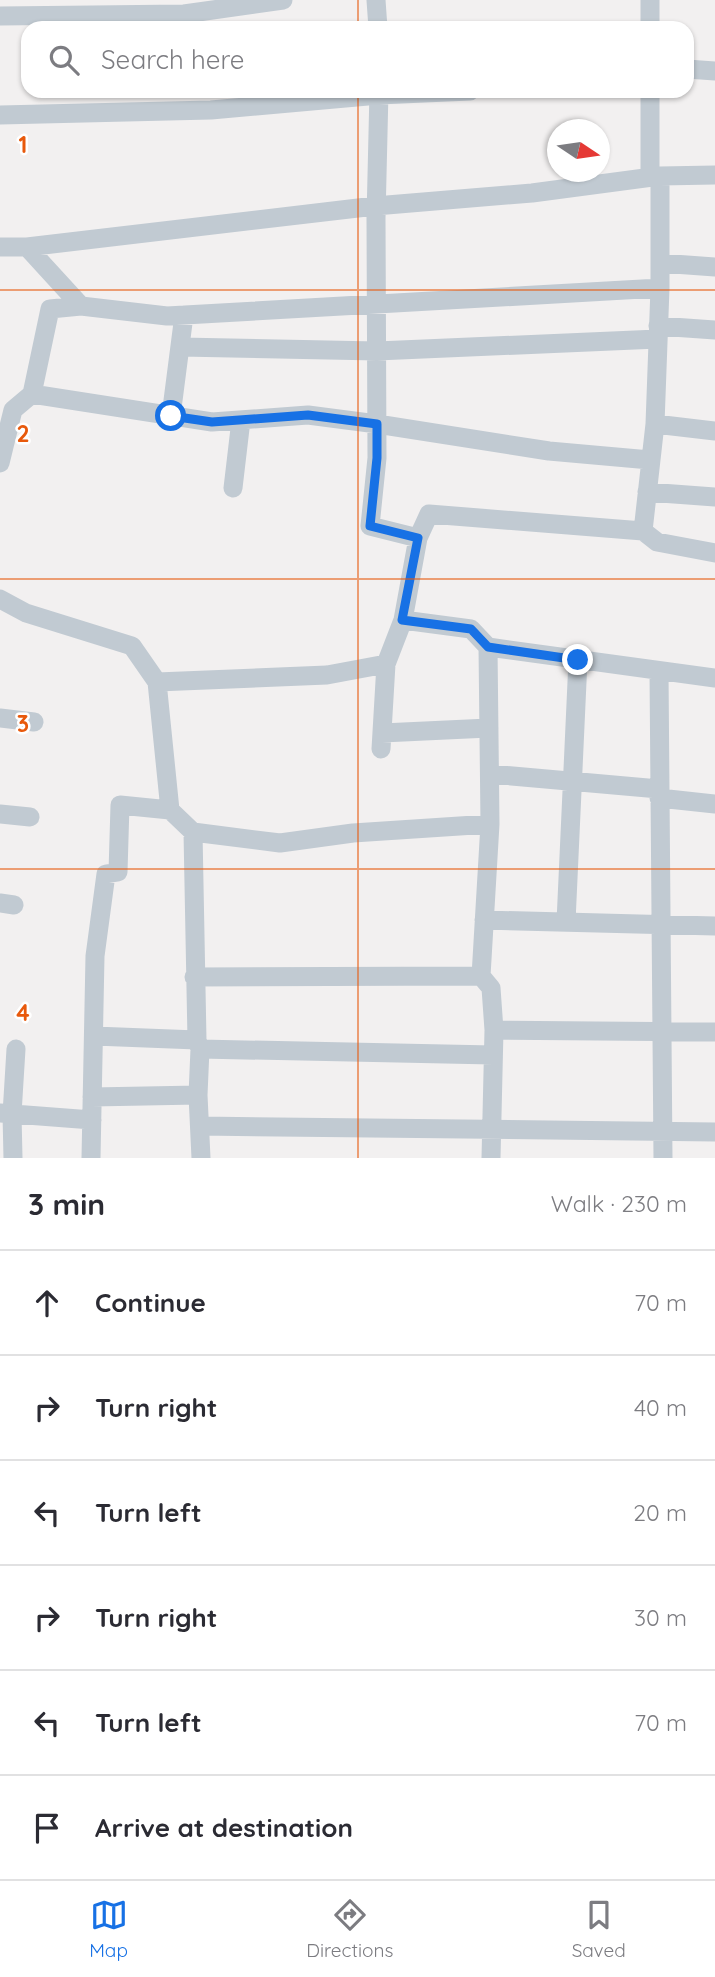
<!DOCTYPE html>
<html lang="en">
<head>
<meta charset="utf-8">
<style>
  body { margin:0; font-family:Quicksand,sans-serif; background:#f7f7f7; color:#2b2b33 }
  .compass { position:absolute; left:547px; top:119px; width:63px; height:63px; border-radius:50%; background:#fff; box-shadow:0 2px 5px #0004; rotate:103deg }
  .stop { position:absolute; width:21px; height:21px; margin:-16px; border:5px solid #1771e5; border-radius:50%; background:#fff }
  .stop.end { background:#1771e5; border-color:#fff; box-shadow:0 2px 7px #0008 }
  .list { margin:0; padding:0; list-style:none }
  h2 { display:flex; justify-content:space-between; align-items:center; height:91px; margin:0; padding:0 28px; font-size:30px }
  h2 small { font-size:23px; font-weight:400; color:#7c7c81 }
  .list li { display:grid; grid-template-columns:46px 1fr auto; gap:21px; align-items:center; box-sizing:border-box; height:105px; padding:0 28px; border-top:2px solid #e1e1e2 }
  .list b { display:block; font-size:26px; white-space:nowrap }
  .list em { font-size:23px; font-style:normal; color:#7c7c81 }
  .icon { flex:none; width:38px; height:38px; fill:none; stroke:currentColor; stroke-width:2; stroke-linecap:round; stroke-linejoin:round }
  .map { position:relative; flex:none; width:715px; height:1158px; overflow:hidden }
  .search { position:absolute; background:#fff; box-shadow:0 2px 5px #0004; left:21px; right:21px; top:21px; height:77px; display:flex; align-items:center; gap:18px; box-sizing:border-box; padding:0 24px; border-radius:21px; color:#7c7c81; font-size:26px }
  .sheet { height:721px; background:#fff }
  nav { display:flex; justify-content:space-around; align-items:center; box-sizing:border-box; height:98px; border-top:2px solid #e1e1e2; background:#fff; font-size:19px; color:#7c7c81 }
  nav a { display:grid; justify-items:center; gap:4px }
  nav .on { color:#1771e5 }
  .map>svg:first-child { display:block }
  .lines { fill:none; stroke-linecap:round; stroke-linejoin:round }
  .street { stroke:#c1cad2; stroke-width:19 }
  .route { stroke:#1771e5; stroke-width:9 }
  .grid { fill:none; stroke:#e8590c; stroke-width:2; stroke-opacity:0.55 }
  .grid-label { font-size:23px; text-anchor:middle; font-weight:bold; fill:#e8590c; stroke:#fff; stroke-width:5; stroke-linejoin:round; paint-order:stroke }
</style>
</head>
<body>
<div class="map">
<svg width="715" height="1158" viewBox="0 0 715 1158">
  <rect width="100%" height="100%" fill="#f2f0f0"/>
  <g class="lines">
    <path class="street" d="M376 0 378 28
      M0 16 184 14 283 0
      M650 28V0
      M687 69 715 71
      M379 91 376 218 377 458 370 526 418 538 403 620 471 629 488 647 715 678
      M650 91V177
      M0 115 211 110 379 95 470 91
      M0 247H27L375 206 532 193 660 176 715 175
      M27 247 81 306 167 316 660 288V176
      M660 263 715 267
      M660 288 655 424 715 431
      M81 306 50 309 32 394 212 422 308 415 377 424 549 451 650 460
      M658 326 715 330
      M181 347 377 351 658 339
      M171 416 184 315
      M0 463 13 410 32 394
      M233 488 241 420
      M647 492 715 497
      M643 531 657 542 715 553
      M418 538 429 514 643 531 655 424
      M0 599 26 613 132 646 157 682
      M488 647 490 824 481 976 491 988 494 1030 491 1158
      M659 671 663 1158
      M0 718 34 722
      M382 733 489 728
      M381 749 386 664
      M490 774 659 789
      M659 798 715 804
      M0 814 30 817
      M193 832 280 843 353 833 490 824
      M0 903 14 905
      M484 920 715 926
      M566 922 578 660
      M194 977 481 976
      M494 1030 715 1032
      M94 1036 197 1040
      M200 1049 493 1055
      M92 1097 198 1095
      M0 1113 92 1120
      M200 1126 715 1132
      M13 1158 12 1114 16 1049
      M91 1158 95 956 106 874 118 872 120 805 170 810
      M201 1158 198 1095 200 1049 197 1040 193 832 170 810 157 682 327 675 386 664 403 620"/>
  </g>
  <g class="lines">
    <path class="route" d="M171 416 212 422 308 415 377 424V458L370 526 418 538 402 620 471 629 488 647 578 660"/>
  </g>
  <path class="grid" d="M358 0V28M358 91V1158M0 290H715M0 579H715M0 869H715"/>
  <g class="grid-label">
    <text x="23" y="153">1</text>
    <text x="23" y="442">2</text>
    <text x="23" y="732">3</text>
    <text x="23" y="1021">4</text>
  </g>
</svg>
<svg class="compass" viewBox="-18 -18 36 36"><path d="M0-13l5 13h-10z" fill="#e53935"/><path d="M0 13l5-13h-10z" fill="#7c7c81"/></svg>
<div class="stop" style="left:171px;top:416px"></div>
<div class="stop end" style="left:578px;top:660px"></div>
<div class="search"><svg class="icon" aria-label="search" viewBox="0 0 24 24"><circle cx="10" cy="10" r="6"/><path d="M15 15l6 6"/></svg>Search here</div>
</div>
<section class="sheet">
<h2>3 min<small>Walk · 230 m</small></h2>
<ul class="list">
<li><svg class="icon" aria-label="ahead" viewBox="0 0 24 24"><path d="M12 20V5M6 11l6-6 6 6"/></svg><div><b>Continue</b></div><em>70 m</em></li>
<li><svg class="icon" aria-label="right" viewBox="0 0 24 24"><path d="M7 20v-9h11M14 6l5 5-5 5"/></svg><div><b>Turn right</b></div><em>40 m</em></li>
<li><svg class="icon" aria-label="left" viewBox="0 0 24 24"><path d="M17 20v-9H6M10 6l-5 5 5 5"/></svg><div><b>Turn left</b></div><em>20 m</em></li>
<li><svg class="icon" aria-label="right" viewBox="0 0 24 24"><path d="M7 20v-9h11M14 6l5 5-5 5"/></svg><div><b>Turn right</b></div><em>30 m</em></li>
<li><svg class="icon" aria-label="left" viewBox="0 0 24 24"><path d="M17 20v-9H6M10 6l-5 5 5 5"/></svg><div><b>Turn left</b></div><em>70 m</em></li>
<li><svg class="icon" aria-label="arrive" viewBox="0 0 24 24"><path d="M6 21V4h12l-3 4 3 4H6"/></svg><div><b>Arrive at destination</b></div></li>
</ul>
</section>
<nav>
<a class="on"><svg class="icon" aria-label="map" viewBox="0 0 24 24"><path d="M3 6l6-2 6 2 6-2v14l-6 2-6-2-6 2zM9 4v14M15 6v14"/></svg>Map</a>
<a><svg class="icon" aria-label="directions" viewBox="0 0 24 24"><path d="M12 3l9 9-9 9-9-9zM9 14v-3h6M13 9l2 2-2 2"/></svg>Directions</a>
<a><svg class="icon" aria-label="saved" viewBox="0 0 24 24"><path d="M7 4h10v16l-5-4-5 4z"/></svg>Saved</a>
</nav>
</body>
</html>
